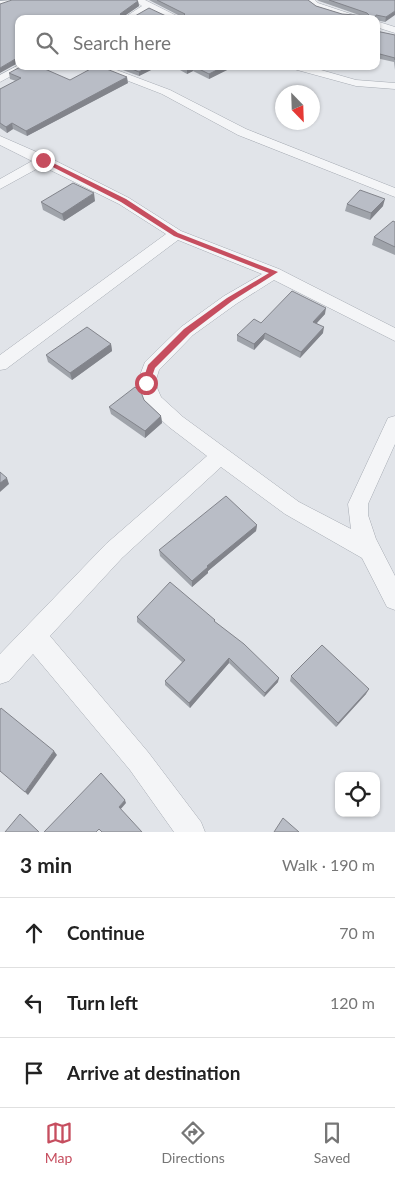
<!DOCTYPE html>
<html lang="en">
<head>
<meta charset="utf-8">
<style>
  body { margin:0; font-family:Lato,sans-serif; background:#f6f6f6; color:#222 }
  .controls { position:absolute; right:15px; bottom:15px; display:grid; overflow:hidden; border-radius:10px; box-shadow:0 1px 4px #0004 }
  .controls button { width:45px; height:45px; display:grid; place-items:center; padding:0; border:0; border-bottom:1px solid #e0e0e0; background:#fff; color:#222; font:25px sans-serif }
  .compass { position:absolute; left:275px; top:85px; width:45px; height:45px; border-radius:50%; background:#fff; box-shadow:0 1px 4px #0004; rotate:157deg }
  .stop { position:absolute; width:15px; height:15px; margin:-11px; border:4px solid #c64e5f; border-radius:50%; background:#fff }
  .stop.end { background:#c64e5f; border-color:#fff; box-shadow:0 1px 5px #0008 }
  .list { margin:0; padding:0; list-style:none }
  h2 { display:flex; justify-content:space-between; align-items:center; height:65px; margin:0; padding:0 20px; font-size:21px }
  h2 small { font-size:16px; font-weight:400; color:#767676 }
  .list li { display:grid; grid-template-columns:32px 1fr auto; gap:15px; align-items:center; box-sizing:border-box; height:70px; padding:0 20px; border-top:1px solid #e0e0e0 }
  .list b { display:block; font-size:19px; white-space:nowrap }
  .list em { font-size:16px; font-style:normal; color:#767676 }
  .icon { flex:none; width:28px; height:28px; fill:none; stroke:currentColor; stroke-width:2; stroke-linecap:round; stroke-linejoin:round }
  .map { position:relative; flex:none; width:395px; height:832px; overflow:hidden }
  .search { position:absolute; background:#fff; box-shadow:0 1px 4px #0004; left:15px; right:15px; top:15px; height:55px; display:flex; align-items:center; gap:12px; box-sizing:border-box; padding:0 18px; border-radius:10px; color:#767676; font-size:19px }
  .sheet { height:275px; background:#fff }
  nav { display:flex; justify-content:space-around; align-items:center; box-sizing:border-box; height:70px; border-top:1px solid #e0e0e0; background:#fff; font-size:14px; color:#767676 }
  nav a { display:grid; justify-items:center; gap:2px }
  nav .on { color:#c64e5f }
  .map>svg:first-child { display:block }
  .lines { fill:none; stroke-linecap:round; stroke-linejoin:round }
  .street-casing { stroke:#a6abb3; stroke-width:1 }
  .street { fill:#f4f5f7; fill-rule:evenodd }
  .wall { fill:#9fa3aa }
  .shaded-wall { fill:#82848b }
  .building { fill:#b9bdc6; stroke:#82848b }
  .route { fill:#c64e5f }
</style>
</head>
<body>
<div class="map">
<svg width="395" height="832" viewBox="0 0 395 832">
  <rect width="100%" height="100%" fill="#e1e4e9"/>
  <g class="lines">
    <defs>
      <path id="street" d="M17 0 15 2 0 7V1Z
        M133 0H145L183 19H167L149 10 135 19H122L142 6Z
        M304 0H315L318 3 366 19C348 19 316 14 304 0Z
        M376 21 395 27V33L376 27Z
        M19 65 30 66 0 82V75Z
        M90 66H106L170 90 246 129 395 188V197L238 135 162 94Z
        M289 66H307L356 80 395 83V89L356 86 290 68Z
        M0 136 48 157 129 198 181 231 279 269 395 328V341L274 280 236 304 193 335 159 370 155 383 161 397 183 417 299 502 351 529 348 504 388 418 395 416V444L368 504V515L376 539 395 576V610L387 607 362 558 285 514 221 467 122 558 50 636 148 752 201 822 205 832H174L130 770 33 654 9 681 0 684V654L106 544 207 456 169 427 146 406 137 383 145 362 181 327 224 296 262 274 178 240 6 369 0 370V355L166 234 119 204 42 166 0 189V179L32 161 0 145Z"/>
    </defs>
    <use href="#street" class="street-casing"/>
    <use href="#street" class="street"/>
  </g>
  <path class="wall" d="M149 0H308L316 6 342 14 362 16 319 1 317 0H395L385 22 376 20V19H19V63L0 4 138 1 139 6 124 16H180Z
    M376 31 395 35V70L394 62 376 58Z
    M112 66H159L139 76Z
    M173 66H235L209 79 193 71 187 74Z
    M9 73 70 80 128 83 27 136 13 129 7 133 0 128V89L16 81 10 79Z
    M95 201 64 221 43 210 41 202Z
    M347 204 383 206 370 220 345 211Z
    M395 222V255L372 245 374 237Z
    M325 314 317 323 323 333 300 358 264 339 254 350 237 341V335L261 323Z
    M111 344 112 351 72 380 48 362 46 355Z
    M144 400 161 416 162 423 145 438 111 414 109 407Z
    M257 525 256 531 208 571V573L192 587 160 556 159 550Z
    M137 617 215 622 278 682 264 697 229 663 190 708 165 685V681L182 662 137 622Z
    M291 676 366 694 336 727 290 681Z"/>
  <path class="shaded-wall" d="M138 1 139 6 120 19V14Z
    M395 11V15L385 22 386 17Z
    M17 58 18 63 0 73V68Z
    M149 66H159L139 76V72Z
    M193 66V71L187 74V69Z
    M225 66H235L209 79V74Z
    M127 77 128 83 27 136 26 131Z
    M12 123 13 129 7 133 6 127Z
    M94 193 95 201 64 221 62 214Z
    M385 199 383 206 370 220 371 213Z
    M326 308 325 314 312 328 313 322Z
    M324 327 323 333 300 358 301 352Z
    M265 333 264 339 254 350V344Z
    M111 344 112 351 72 380 70 373Z
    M161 416 162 423 145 438V431Z
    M7 478 9 484 0 492V483Z
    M257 525 256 531 208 571V573L192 587V581L207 566Z
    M229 658V663L190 708 189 703Z
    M279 678 278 682 264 697 265 693Z
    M369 689 366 694 336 727 338 723Z
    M54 751 57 755 28 795 25 792Z
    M125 800 126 803 120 810 119 807Z"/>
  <path class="building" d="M12 0H136L138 1 120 14 122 16H135L149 8 166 16H183L185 14 157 0H308L316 6 342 14 367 16 369 15 367 13 329 0H395V11L386 17 376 15 375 19H19V59L17 58 0 68V4Z
    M376 31 395 35V60V58L376 53Z
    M22 66H38L70 80 96 66H99L127 77 26 131 12 123 6 127 0 123V89L21 78 9 73Z
    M125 66H149L139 72Z
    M182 66H225L209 74 193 66 187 69Z
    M73 183 94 193 62 214 41 202Z
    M360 190 385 199 371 213 347 204Z
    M393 221 395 222V247L374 237Z
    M292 291 326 308 313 322 324 327 301 352 265 333 254 344 237 335 254 319 261 323Z
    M87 327 111 344 70 373 46 355Z
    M135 387 141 392 144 400 161 416 145 431 109 407Z
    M0 472 7 478 0 483Z
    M226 496 257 525 207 566 208 567 192 581 159 550Z
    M170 582 215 620 214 621 244 644 279 678 265 693 229 658 189 703 165 681 185 660 137 617Z
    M322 645 369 689 338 723 291 676Z
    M1 708 54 751 25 792 0 771V710Z
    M101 773 125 800 119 807 142 832H102L99 829 96 832H44Z
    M20 814 39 832H5Z
    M283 818 299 832H274Z"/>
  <path class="route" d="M43 158 126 199 178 233 278 272 232 301 190 333 155 368 149 385H143L142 383 148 365 184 329 227 298 269 273 174 236 121 202 41 161Z"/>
</svg>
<div class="controls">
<button><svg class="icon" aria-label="locate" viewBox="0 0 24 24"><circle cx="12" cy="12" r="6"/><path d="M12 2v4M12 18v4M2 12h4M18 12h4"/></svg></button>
</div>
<svg class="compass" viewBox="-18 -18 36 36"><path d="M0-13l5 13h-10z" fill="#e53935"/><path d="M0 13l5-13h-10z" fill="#767676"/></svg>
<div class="stop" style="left:146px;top:383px"></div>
<div class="stop end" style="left:43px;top:160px"></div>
<div class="search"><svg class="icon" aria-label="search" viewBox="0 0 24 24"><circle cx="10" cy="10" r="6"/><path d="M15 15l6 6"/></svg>Search here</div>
</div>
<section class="sheet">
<h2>3 min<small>Walk · 190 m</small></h2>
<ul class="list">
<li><svg class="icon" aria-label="ahead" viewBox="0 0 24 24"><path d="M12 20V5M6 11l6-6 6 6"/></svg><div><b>Continue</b></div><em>70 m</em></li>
<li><svg class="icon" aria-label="left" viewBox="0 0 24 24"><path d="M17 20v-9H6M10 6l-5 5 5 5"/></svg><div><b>Turn left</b></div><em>120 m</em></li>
<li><svg class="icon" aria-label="arrive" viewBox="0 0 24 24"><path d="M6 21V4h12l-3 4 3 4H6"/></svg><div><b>Arrive at destination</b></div></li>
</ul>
</section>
<nav>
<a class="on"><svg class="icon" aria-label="map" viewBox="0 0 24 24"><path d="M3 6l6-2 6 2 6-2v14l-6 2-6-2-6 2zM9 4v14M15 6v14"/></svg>Map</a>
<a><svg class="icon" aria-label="directions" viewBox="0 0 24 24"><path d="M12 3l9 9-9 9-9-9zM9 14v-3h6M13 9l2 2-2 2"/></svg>Directions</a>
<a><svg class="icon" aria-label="saved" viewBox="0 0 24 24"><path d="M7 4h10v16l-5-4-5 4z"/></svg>Saved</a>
</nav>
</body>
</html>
